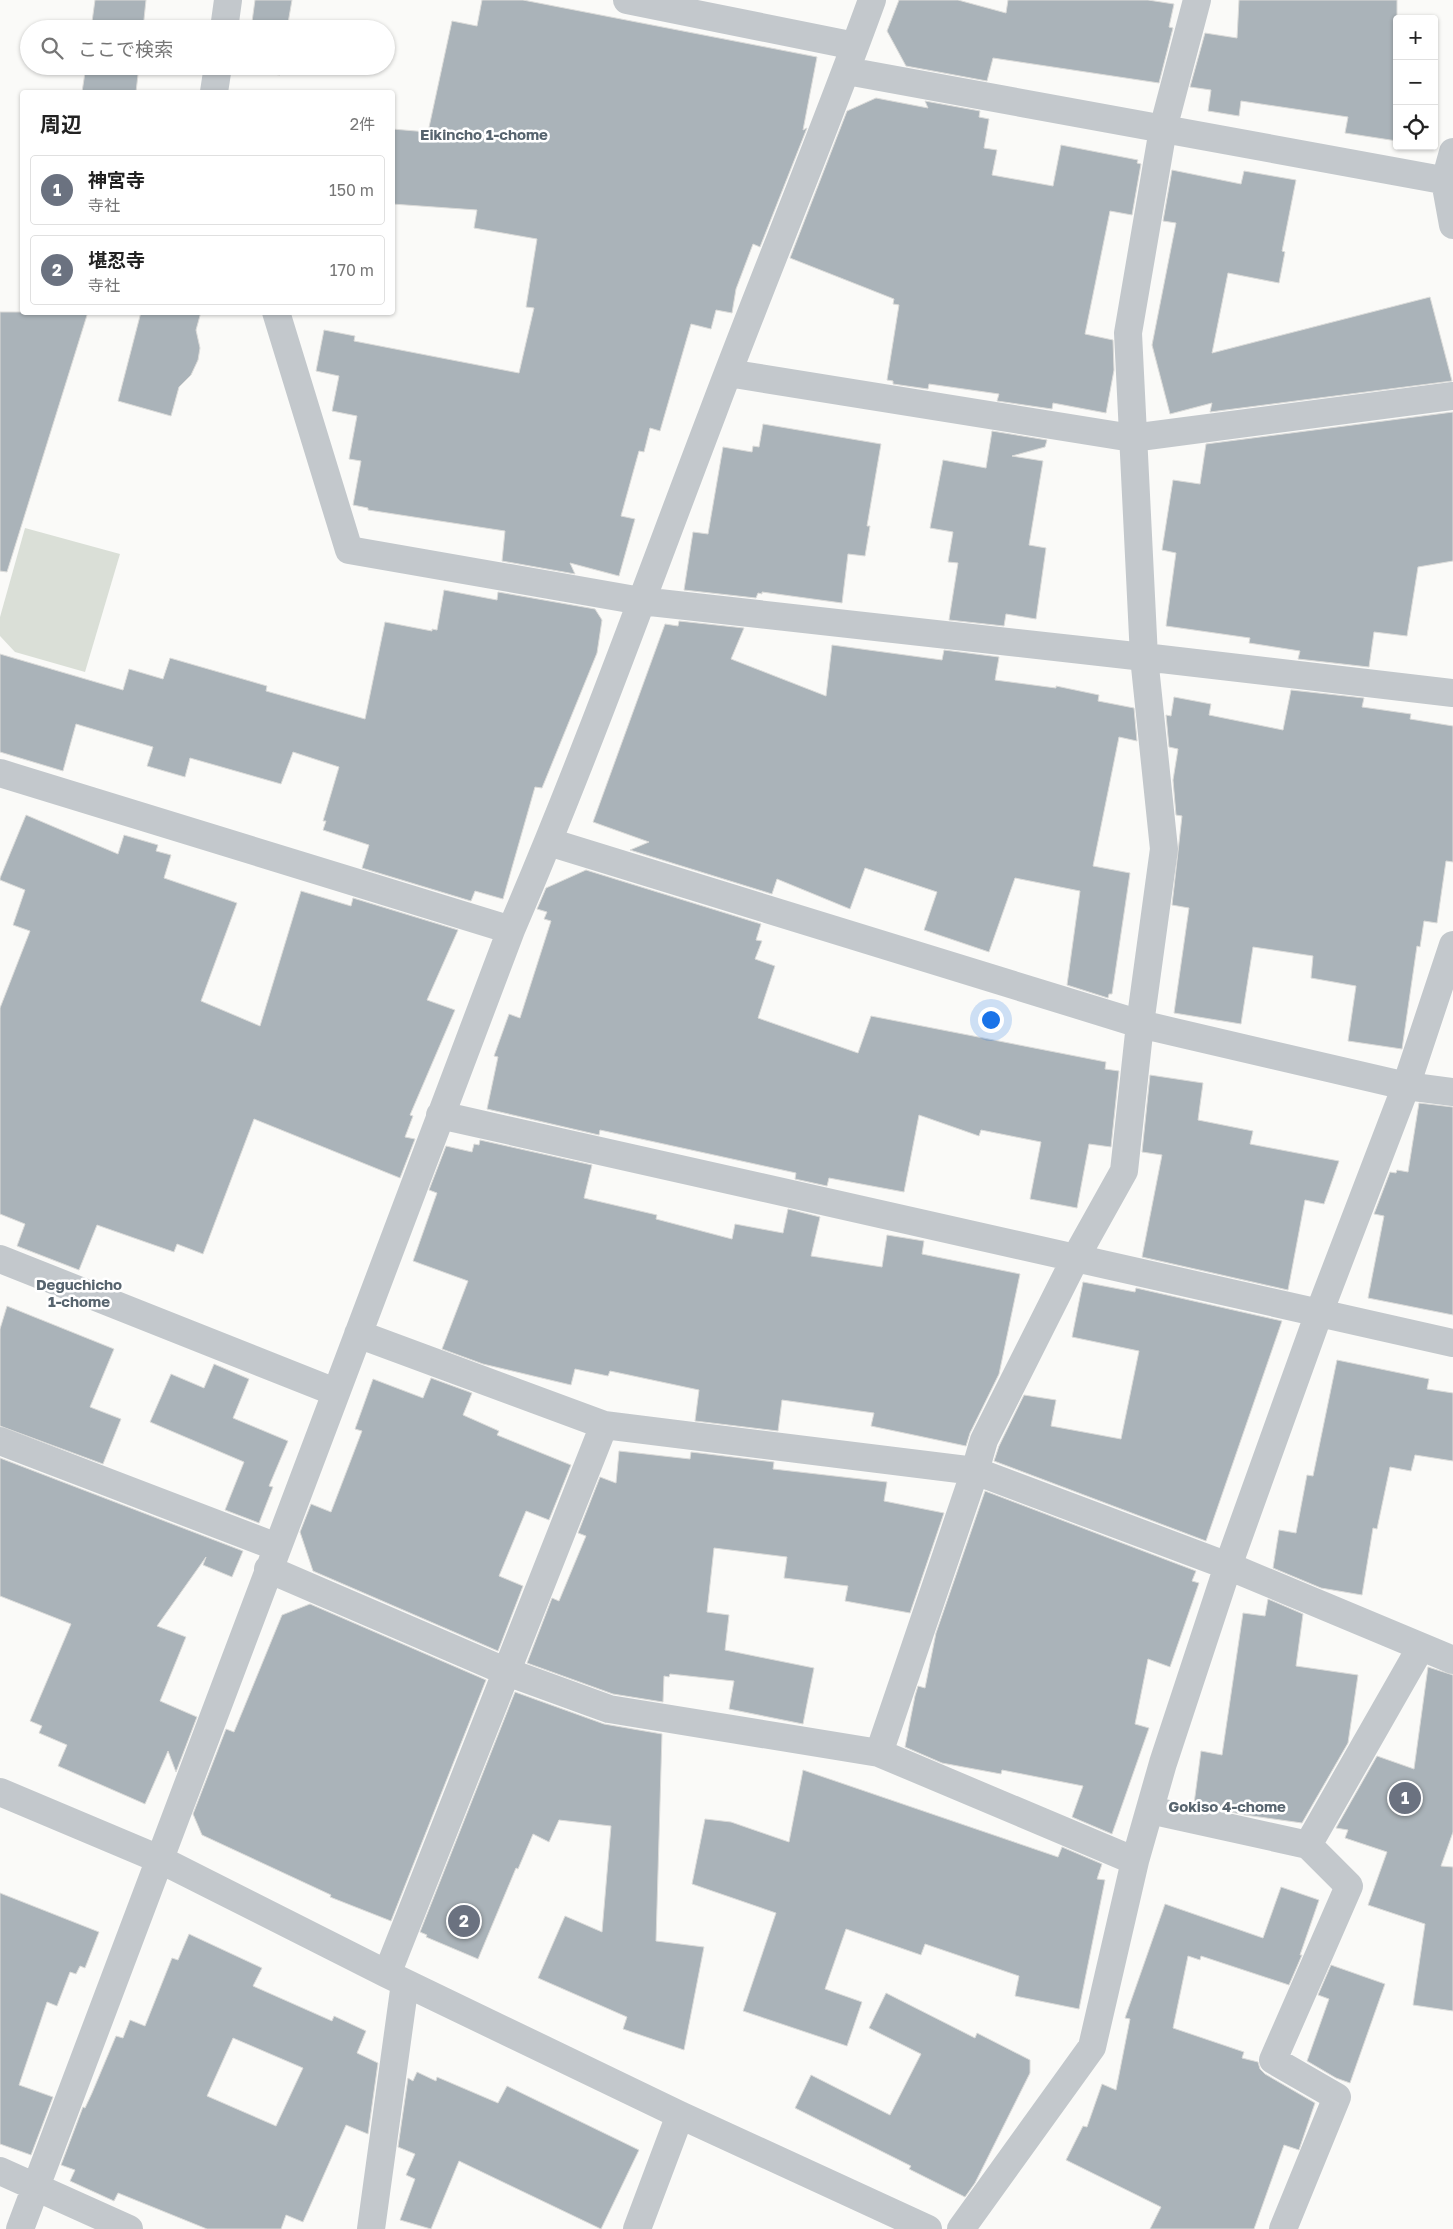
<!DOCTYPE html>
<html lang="ja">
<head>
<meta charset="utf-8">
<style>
  body { margin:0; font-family:"Golos Text","Noto Sans JP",sans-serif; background:#f6f6f6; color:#222 }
  .controls { position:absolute; right:15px; top:15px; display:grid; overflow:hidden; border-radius:5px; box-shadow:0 1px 4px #0004 }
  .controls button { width:45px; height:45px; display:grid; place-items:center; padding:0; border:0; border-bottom:1px solid #e0e0e0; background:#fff; color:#222; font:25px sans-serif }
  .you { position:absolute; left:990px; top:1019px; width:18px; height:18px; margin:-12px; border:4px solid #fff; border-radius:50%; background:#1a73e8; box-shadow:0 0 0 8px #1a73e833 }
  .badge { display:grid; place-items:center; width:32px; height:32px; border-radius:50%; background:#e4572e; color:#fff; font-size:16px; font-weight:700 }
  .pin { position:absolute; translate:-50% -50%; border:2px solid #fff; box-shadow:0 1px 5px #0006 }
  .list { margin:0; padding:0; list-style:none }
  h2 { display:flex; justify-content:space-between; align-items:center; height:65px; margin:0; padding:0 20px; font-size:21px }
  h2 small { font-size:16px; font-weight:400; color:#767676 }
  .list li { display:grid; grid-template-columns:32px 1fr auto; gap:15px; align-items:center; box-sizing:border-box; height:70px; margin:0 10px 10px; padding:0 10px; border:1px solid #e0e0e0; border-radius:5px }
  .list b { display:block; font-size:19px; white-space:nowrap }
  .list p { margin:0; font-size:16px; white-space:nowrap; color:#767676 }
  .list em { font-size:16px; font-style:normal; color:#767676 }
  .icon { flex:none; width:28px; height:28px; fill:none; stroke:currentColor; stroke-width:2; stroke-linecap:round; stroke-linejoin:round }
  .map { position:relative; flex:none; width:1453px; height:2229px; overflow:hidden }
  .search { position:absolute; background:#fff; box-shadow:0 1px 4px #0004; left:20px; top:20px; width:375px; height:55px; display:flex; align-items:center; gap:12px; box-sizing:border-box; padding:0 18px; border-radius:28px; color:#767676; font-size:19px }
  .panel { position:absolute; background:#fff; box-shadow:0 1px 4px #0004; left:20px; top:90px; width:375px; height:225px; border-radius:5px }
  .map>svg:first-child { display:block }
  .green { fill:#dadfd7 }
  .building { fill:#aab3b9; stroke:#dcdcda; fill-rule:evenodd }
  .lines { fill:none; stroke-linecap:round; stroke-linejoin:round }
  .minor { stroke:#c3c8cc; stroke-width:28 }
  .labels { text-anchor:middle; stroke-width:5; stroke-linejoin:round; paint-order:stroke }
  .neighbourhood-label { font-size:15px; font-weight:bold; fill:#57646e; stroke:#fff }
</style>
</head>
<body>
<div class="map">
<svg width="1453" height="2229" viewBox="0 0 1453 2229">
  <rect width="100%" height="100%" fill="#fafaf8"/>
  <path class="green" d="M25 528 120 554 85 672 15 652 0 636V617Z"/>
  <path class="building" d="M95 0H146L143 29H91Z
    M255 0H292L287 29H251Z
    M482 0H523L817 57 803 130 807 128 760 247 753 244 736 289 732 313 716 310 711 329 691 324 660 431 650 428 644 452 639 451 621 516 635 519 619 576 570 563 575 574 502 561 505 531 368 510V508L353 505 361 461 349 459 357 416 332 411 339 376 316 371 324 330 355 336 354 341 519 373 534 308 526 307 537 239 474 228 477 210 392 204V129L428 132 452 21 477 26Z
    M899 0H958L1006 13 1008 0H1148L1174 4 1169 27 1173 28 1159 83 993 58 987 81 906 66 887 31Z
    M1239 0H1397V141L1345 133 1348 117 1241 101 1239 116 1208 111 1211 90 1190 87 1205 33 1237 38Z
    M86 66H139L136 92H82Z
    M245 66H281L280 75 244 70Z
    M876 98 928 108 925 101 980 111 979 117 989 119 984 148 997 150 992 175 1053 186 1061 145 1138 160 1137 163 1141 164 1132 215 1110 211 1085 334 1113 340 1114 370 1106 413 1053 403 1052 409 997 401 999 394 929 384 928 389 893 384V381L887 380 899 305 893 304 894 299 790 258 847 111Z
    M1172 170 1241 184 1244 171 1296 180 1282 251 1285 252 1279 283 1228 273 1212 353 1430 297 1452 381 1210 412 1212 403 1170 414 1152 345 1176 223 1163 221Z
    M0 312H88L7 572 0 571Z
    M141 312H201L196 330 200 348 198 360 191 375 179 387 171 416 118 401Z
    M1453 412V561L1418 567 1407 636 1374 632 1369 667 1298 659 1300 651 1249 643 1250 638 1166 626 1176 553 1162 550 1173 480 1200 484 1206 444Z
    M763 424 881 444 867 526H870L865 556 848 554 842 603 762 592V594L758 593 756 598 684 590 693 532 708 534 723 447 752 452 753 446 759 447Z
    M992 431 1047 440 1045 447 1012 456 1043 461 1029 545 1046 548 1036 619 1006 614 1004 626 949 620 958 563 948 562 953 532 930 528 943 460 986 468Z
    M444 590 497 600 498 592 595 609 602 620 597 653 542 788 535 787 503 899 475 891 471 901 362 868 369 845 323 830 326 821H323L339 767 293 752 281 784 190 758 185 777 147 766 153 747 76 724 63 771 0 752V654L123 690 129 669 163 679 170 658 267 686 266 691 365 719 385 622 432 631V629L437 630Z
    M679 621 744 628 731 659 826 696 832 645 942 660 944 650 999 657 995 680 1056 688V686L1099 695 1098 701 1134 708 1137 741 1119 737 1093 866 1130 873 1112 994H1109L1108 998 1067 985 1080 891 1015 878 989 952 924 930 937 892 865 868 850 909 777 879 772 894 630 850 649 842 593 822 665 624 678 626Z
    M1291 690 1364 698 1362 707 1411 714 1410 719 1453 726V862L1446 861 1437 923 1424 921 1420 947 1417 946 1402 1049 1348 1041 1356 986 1311 978 1313 956 1253 947 1241 1024 1174 1013 1189 908 1172 905 1182 816 1176 815 1173 780 1178 749 1169 747 1166 715 1171 716 1174 697 1211 704 1209 715 1283 730Z
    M26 815 118 854 124 835 158 845 156 851 171 855 164 878 237 903 201 1001 260 1026 301 891 351 906 353 898 458 930 427 1000 455 1010 410 1115 413 1116 405 1137 415 1139 400 1178 254 1119 203 1254 177 1244 174 1252 97 1225 79 1270 17 1246 25 1224 0 1214V1008L30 931 13 925 25 890 0 880V878Z
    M586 870 761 924 756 940 762 941 755 959 775 966 758 1018 858 1053 871 1016 1106 1062 1105 1069 1119 1071 1111 1147 1089 1144 1077 1208 1030 1199 1041 1142 981 1130 979 1136 919 1115 904 1192 829 1178 827 1186 795 1179 796 1173 600 1130 599 1135 487 1109 498 1057 494 1056 509 1014 520 1018 551 921 544 919 547 912 537 909 546 888Z
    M1150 1075 1203 1083 1198 1120 1253 1131 1250 1144 1339 1161 1324 1204 1305 1200 1288 1290 1142 1257 1162 1155 1142 1152Z
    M1419 1103 1453 1107V1315L1368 1298 1384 1216 1374 1214 1390 1172 1396 1173 1397 1170 1408 1172Z
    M480 1140 592 1165 584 1198 657 1215 656 1219 732 1239 735 1224 783 1233 788 1209 820 1217 811 1256 882 1267 887 1235 924 1241 922 1254 1020 1274 999 1374 970 1433 966 1446 871 1426 874 1413 782 1400 778 1431 695 1421 699 1390 610 1371 608 1376 575 1369 571 1385 483 1364 442 1349 468 1281 413 1261 437 1193 429 1190 446 1146 472 1152 474 1144 479 1145Z
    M1083 1282 1135 1292 1136 1288 1282 1321 1206 1541 994 1461 999 1446 1024 1395 1056 1400 1051 1426 1121 1439 1139 1351 1072 1337Z
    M7 1306 114 1349 90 1407 121 1419 103 1464 0 1426V1329Z
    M1337 1360 1429 1379 1427 1389 1453 1393V1461L1415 1455 1411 1471 1390 1467 1377 1529 1373 1528 1362 1595 1321 1588 1273 1568 1279 1530 1296 1533 1307 1475 1313 1476Z
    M214 1364 249 1379 233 1418 288 1441 269 1486 273 1487 259 1523 225 1510 244 1462 150 1422 171 1374 204 1388Z
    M431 1378 472 1393 463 1415 499 1431 497 1435 571 1465 549 1520 526 1511 499 1576 523 1586 498 1651 313 1571 300 1532 311 1504 331 1512 362 1431 355 1429 373 1379 423 1398Z
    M619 1451 690 1459 691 1452 774 1462 773 1469 887 1482 884 1501 944 1513 910 1613 845 1601 848 1586 784 1578 787 1557 714 1548 707 1612 729 1615 725 1650 814 1668 803 1724 729 1709 734 1681 670 1674 669 1677 664 1676 663 1702 613 1694 527 1663 552 1598 559 1601 586 1536 578 1533 600 1477 616 1483Z
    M0 1458 243 1551 232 1577 203 1565 206 1557 157 1626 186 1637 160 1701 197 1717 176 1772 168 1751 145 1804 58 1766 67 1745 39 1733 42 1726 30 1721 71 1624 0 1596Z
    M985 1491 1196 1571 1192 1581 1199 1583 1170 1667 1148 1659 1135 1724 1149 1728 1112 1834 1072 1817 1083 1786 1002 1770 1001 1774 942 1763 905 1747 915 1696 918 1686 925 1688 936 1633Z
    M1268 1599 1303 1614 1296 1666 1358 1675 1348 1743 1302 1823 1245 1815 1194 1804 1201 1751 1222 1755 1243 1613 1265 1616Z
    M310 1604 486 1680 391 1921 330 1897 331 1895 202 1835 193 1814 226 1729 234 1732 282 1615Z
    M1428 1667 1453 1675V1832L1441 1866 1453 1867V2011L1413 2005 1425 1924 1368 1905 1387 1852 1345 1838 1348 1830 1336 1828 1377 1756 1414 1769Z
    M515 1692 604 1724 662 1734 656 1941 704 1947 684 2050 623 2029 627 2017 538 1978 565 1916 602 1932 611 1826 559 1820 549 1842 533 1834 518 1869 516 1868 478 1959 426 1937 427 1935 420 1932Z
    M803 1770 1058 1857 1062 1847 1102 1864 1097 1879 1105 1880 1079 2009 1015 1996 1019 1976 925 1944 921 1955 846 1929 825 1989 862 2002 847 2046 743 2011 776 1913 692 1884 705 1819 731 1822 789 1842Z
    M1281 1887 1319 1900 1300 1955H1302L1289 1985 1201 1956 1200 1960 1188 1956 1173 2028 1244 2052 1242 2058 1258 2062 1260 2069 1265 2074 1315 2103 1302 2141 1299 2150 1284 2145 1254 2229H1150L1161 2207 1066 2160 1083 2126 1087 2127 1102 2084 1116 2090 1130 2019 1125 2018 1165 1904 1263 1938Z
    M0 1893 99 1932 85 1968 80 1966 76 1974 70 1972 57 2006 47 2002 19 2085 53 2097 31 2155 0 2144Z
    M189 1934 262 1968 253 1986 332 2021 334 2016 366 2031 357 2053 378 2063 368 2134 346 2125 303 2222 286 2215 281 2229H207L118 2193 114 2201 70 2181 75 2170 61 2165 83 2107 85 2108 92 2093 116 2036 123 2038 130 2020 145 2026 172 1958 178 1960ZM233 2038 303 2068 276 2126 207 2096Z
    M1331 1965 1385 1984 1350 2083 1336 2078 1307 2061 1329 1999 1318 1995Z
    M886 1993 975 2038 977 2033 1030 2060V2073L975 2183 965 2197 909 2169 911 2166 795 2108 811 2075 890 2115 921 2054 869 2028Z
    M417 2072 436 2081 437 2077 498 2103 507 2086 639 2150 601 2229 459 2161 431 2229 400 2220 415 2179 406 2175 415 2154 398 2147 408 2078 413 2081Z"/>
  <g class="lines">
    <path class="minor" d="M627 0 855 46
      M224 29 228 0
      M847 71 1453 182
      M214 92 218 66
      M1453 152 1445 181 1453 225
      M276 312 349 550 641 601 1144 657 1453 693
      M728 373 1132 438 1453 396
      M0 773 511 930
      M549 842 1140 1024 1406 1086 1453 1092
      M440 1115 1453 1343
      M0 1259 335 1392
      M358 1334 604 1425 975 1471 1228 1566 1453 1660
      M0 1441 277 1547
      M268 1569 507 1672 609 1709 879 1753 1135 1861
      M879 1753 975 1471 984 1440 1076 1257 1124 1171 1140 1024 1164 849 1144 657 1128 333 1163 129 1197 0
      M0 1792 159 1859 387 1974 680 2115 928 2229
      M1150 1810 1308 1845 1349 1886 1273 2060 1337 2097 1283 2229
      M1308 1845 1421 1647
      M387 1974 604 1425
      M0 2171 129 2229
      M20 2229 511 930C584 760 647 585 713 412 765 274 822 138 872 0
      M371 2229 405 1983
      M637 2229 680 2115
      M961 2229 1092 2047 1135 1861 1163 1763 1228 1566 1319 1313 1406 1086 1453 945"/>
  </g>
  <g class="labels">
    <g class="neighbourhood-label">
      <text x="484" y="140">Eikincho 1-chome</text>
      <text x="79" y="1290">Deguchicho<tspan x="79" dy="17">1-chome</tspan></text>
      <text x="1227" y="1812">Gokiso 4-chome</text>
    </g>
  </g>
</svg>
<div class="controls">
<button>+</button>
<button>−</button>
<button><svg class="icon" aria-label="locate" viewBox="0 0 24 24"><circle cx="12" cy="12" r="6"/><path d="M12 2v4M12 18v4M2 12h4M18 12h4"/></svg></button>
</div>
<div class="you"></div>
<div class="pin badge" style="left:1405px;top:1798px;background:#6b7280">1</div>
<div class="pin badge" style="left:464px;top:1921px;background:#6b7280">2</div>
<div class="search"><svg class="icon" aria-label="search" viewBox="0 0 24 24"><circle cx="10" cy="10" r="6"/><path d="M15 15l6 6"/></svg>ここで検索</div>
<section class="panel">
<h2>周辺<small>2件</small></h2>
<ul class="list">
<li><span class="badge" style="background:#6b7280">1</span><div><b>神宮寺</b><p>寺社</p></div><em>150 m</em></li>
<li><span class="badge" style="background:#6b7280">2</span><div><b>堪忍寺</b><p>寺社</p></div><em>170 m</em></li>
</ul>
</section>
</div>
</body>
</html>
